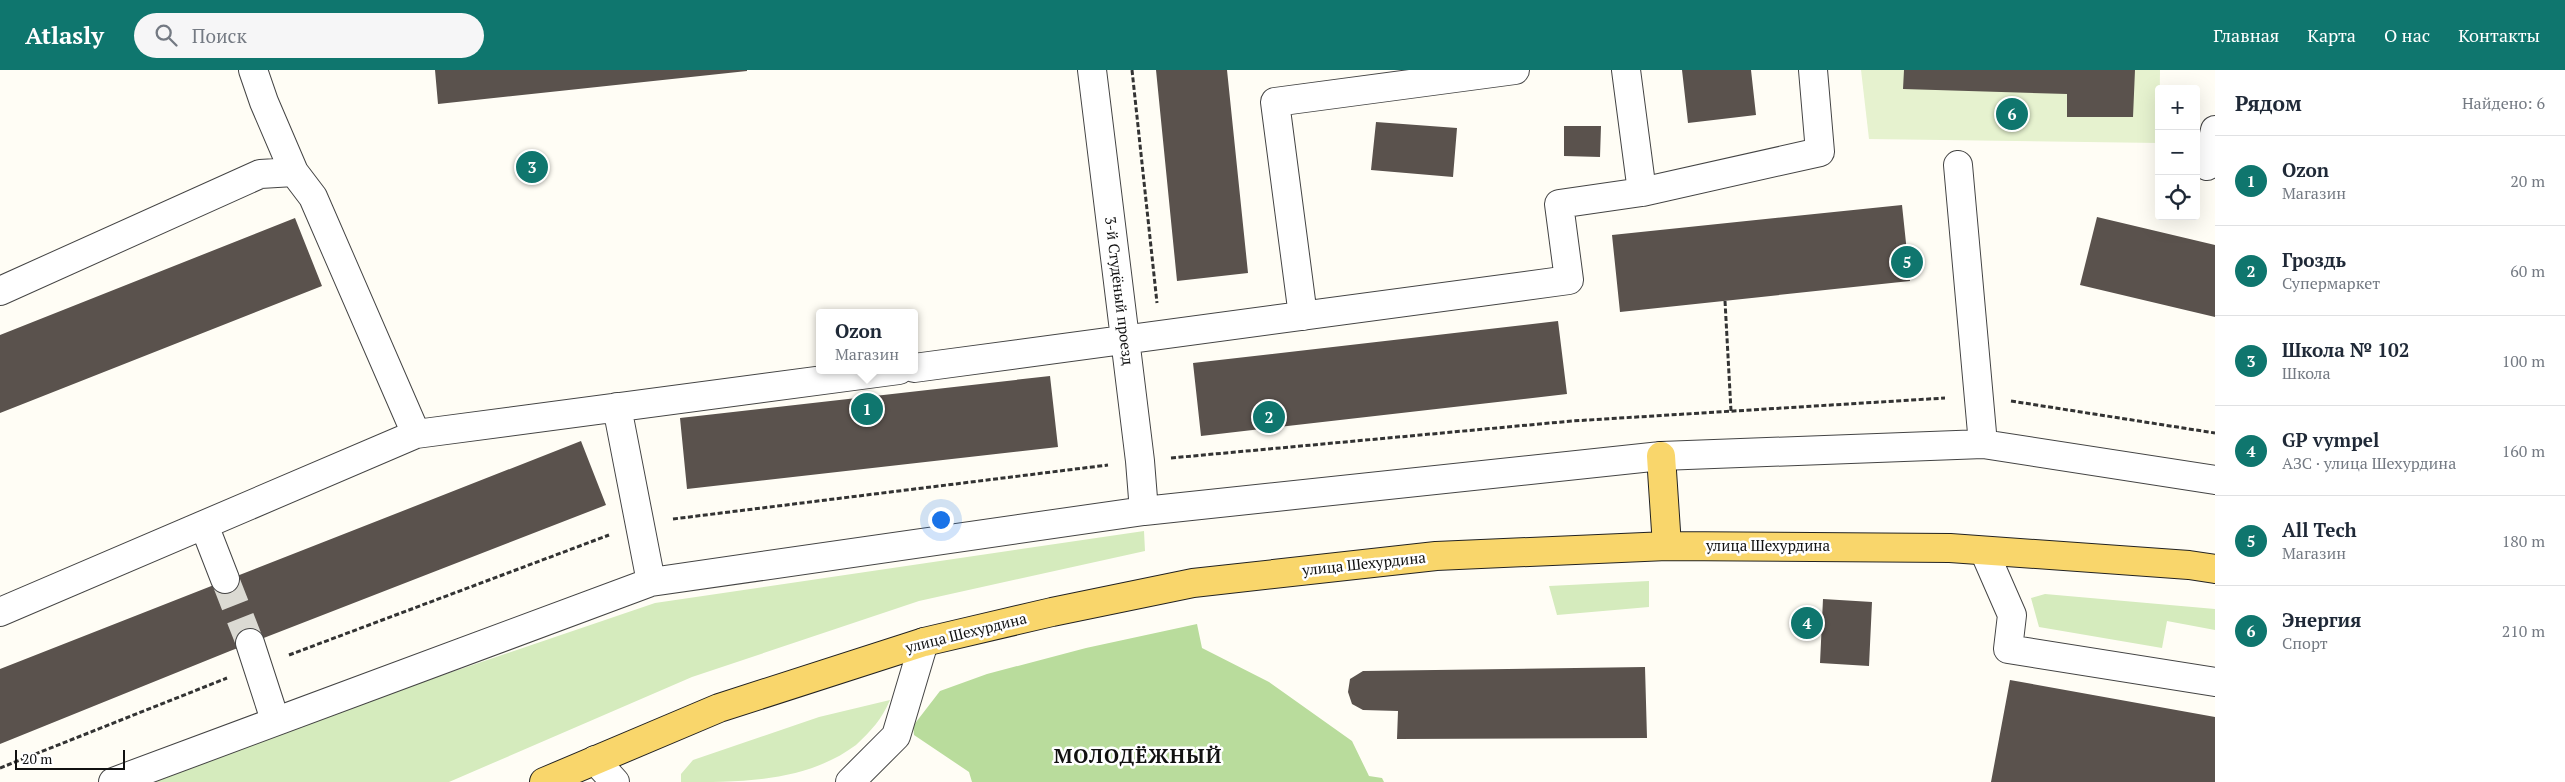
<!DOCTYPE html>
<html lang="ru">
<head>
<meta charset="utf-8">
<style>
  body { margin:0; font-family:"PT Serif",serif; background:#f6f6f7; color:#1f2937 }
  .controls { position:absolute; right:15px; top:15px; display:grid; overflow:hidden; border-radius:5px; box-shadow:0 5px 20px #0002 }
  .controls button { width:45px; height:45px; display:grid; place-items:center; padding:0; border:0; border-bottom:1px solid #e0e1e3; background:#fff; color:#1f2937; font:25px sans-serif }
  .scale { position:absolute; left:15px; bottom:12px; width:110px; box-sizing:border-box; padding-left:5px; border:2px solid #111; border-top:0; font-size:14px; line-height:18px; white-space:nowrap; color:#111; -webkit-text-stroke:4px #fff; paint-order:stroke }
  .you { position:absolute; left:940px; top:449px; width:18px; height:18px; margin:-12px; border:4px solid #fff; border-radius:50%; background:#1a73e8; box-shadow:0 0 0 8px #1a73e833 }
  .badge { display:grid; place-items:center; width:32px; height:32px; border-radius:50%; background:#0f766e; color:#fff; font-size:16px; font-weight:700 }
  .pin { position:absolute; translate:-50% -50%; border:2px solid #fff; box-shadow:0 1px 5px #0006 }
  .popup { position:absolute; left:816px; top:239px; width:102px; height:65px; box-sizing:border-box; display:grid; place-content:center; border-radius:5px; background:#fff; filter:drop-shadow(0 1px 4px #0005); font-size:16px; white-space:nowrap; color:#747a83 }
  .popup b { font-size:19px; color:#1f2937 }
  .popup::after { content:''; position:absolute; left:50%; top:100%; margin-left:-10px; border:10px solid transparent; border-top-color:#fff }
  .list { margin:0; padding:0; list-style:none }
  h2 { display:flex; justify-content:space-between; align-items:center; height:65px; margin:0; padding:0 20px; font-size:21px }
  h2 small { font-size:16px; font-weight:400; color:#747a83 }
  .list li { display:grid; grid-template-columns:32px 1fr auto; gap:15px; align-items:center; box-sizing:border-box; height:90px; padding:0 20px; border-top:1px solid #e0e1e3 }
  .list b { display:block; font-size:19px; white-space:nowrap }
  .list p { margin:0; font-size:16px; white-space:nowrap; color:#747a83 }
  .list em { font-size:16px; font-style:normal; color:#747a83 }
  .icon { flex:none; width:28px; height:28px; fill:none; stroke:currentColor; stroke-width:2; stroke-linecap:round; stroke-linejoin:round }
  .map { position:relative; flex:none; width:2215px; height:712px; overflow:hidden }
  header { display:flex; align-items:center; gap:30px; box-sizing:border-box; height:70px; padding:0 25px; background:#0f766e; color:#fff }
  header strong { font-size:24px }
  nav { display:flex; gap:28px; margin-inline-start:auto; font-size:18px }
  .search { width:350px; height:45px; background:#f6f6f7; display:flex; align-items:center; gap:12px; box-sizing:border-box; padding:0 18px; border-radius:28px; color:#747a83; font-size:19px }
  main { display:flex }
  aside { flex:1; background:#fff }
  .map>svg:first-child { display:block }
  .green { fill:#d5ebbd }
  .forest { fill:#b9dc9c }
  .pitch { fill:#e6f2cf }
  .building { fill:#5a524d }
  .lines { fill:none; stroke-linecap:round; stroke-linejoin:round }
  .minor-tunnel { stroke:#dbdad3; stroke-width:28; stroke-dasharray:28 14; stroke-linecap:butt }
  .minor-casing { stroke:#444; stroke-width:30 }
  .major-casing { stroke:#222; stroke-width:30 }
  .path { stroke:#333; stroke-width:3; stroke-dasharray:5 2.5; stroke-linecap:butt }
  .minor { stroke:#fff; stroke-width:28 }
  .major { stroke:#f9d66b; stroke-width:28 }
  .labels { text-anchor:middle; stroke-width:5; stroke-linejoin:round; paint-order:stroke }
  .street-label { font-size:15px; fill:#111; stroke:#fff }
  .district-label { font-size:20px; font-weight:bold; letter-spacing:1px; fill:#111; stroke:#fff }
</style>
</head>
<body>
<header>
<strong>Atlasly</strong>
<div class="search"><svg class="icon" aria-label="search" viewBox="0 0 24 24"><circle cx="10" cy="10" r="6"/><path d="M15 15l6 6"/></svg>Поиск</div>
<nav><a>Главная</a><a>Карта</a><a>О нас</a><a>Контакты</a></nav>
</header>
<main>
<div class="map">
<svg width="2215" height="712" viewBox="0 0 2215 712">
  <rect width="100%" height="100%" fill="#fffdf5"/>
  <path class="green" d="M1144 461 1145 481 919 531 692 607 449 712H145L278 661 655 533Z
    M1649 511V537L1557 545 1549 516Z
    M2045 524 2215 539V560L2167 551 2162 578 2039 557 2031 528Z
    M890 630C882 649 871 661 856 675 806 712 743 712 681 712V704L693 690 819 647Z"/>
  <path class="forest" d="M1197 554 1202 578 1269 612 1352 671 1369 706 1382 708 1384 712H972L969 702 914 665 913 656 940 621 987 604 1086 578Z"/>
  <path class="pitch" d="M1861 0H2160L2159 73 1869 69Z"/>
  <path class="building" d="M435 0H747V1L438 34Z
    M1156 0H1227L1248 203 1177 211Z
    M1682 0H1751L1756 45 1688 53Z
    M1904 0H2135L2133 47H2067V24L1903 19Z
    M1376 52 1457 58 1453 107 1371 100Z
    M1564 56H1601L1600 87 1564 86Z
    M1902 135 1910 211 1620 242 1612 165Z
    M2097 147 2215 175V247L2080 215Z
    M295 148 322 216 0 343V265Z
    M1558 251 1567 324 1201 366 1193 293Z
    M1050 306 1058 377 687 419 680 348Z
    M581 371 606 435 230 581 0 674V599Z
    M1823 529 1872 532 1869 596 1820 593Z
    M1645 597 1647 668 1397 669 1398 641 1363 640 1352 634 1348 622 1350 609 1363 601Z
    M2010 610 2215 647V712H1991Z"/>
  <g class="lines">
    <path class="minor-tunnel" d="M225 509 250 573"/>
    <defs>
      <path id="minor" d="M253 0 264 32 294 102
        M1092 0 1140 391 1144 441
        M1626 0 1642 122
        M1958 95 1983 374
        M2207 96 2215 60
        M0 221 260 104 294 102 313 127 416 364
        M1303 246 1275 32 1515 0
        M914 298 1569 210 1559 134 1642 122 1820 82 1813 0
        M617 337 651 512
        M204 455 225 509
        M1984 481 2012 545 2008 579 2215 612
        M0 542 416 364 899 300
        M250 573 275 650
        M595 690 615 712
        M113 712 651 512 1144 441 1661 386 1983 374 2215 410
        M850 712 896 666 924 572"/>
      <path id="major" d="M1661 386 1667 476
        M544 712 719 638 924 572 1052 542 1193 513 1436 486 1667 476 1950 478 2189 495 2215 499"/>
    </defs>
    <use href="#minor" class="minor-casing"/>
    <use href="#major" class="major-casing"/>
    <path class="path" d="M1132 0 1157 233
      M1725 231 1731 341
      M2011 331 2215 363
      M1171 388 1572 351 1945 328
      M673 449 1108 395
      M289 585 609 465
      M0 698 227 608"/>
    <use href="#minor" class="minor"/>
    <use href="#major" class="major"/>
  </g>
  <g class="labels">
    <g class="street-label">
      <text transform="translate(1119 221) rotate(83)" y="5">3-й Студёный проезд</text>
      <text x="1768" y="481">улица Шехурдина</text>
      <text transform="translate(1364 494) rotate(-6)" y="5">улица Шехурдина</text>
      <text transform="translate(966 563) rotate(-14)" y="5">улица Шехурдина</text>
    </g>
    <g class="district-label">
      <text x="1138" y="693">МОЛОДЁЖНЫЙ</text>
    </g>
  </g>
</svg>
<div class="controls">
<button>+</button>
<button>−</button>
<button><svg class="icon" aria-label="locate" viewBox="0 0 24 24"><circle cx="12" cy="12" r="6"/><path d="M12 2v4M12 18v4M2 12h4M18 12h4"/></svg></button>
</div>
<div class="scale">20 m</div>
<div class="you"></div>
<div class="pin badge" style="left:867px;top:339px">1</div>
<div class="popup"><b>Ozon</b>Магазин</div>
<div class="pin badge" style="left:1269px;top:347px">2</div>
<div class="pin badge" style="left:532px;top:97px">3</div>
<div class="pin badge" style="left:1807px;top:553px">4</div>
<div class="pin badge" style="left:1907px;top:192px">5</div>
<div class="pin badge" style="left:2012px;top:44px">6</div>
</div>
<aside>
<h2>Рядом<small>Найдено: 6</small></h2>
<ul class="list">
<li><span class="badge">1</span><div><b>Ozon</b><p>Магазин</p></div><em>20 m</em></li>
<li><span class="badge">2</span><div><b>Гроздь</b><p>Супермаркет</p></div><em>60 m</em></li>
<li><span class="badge">3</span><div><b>Школа № 102</b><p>Школа</p></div><em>100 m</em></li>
<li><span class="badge">4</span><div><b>GP vympel</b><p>АЗС · улица Шехурдина</p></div><em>160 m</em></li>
<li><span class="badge">5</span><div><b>All Tech</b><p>Магазин</p></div><em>180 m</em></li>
<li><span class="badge">6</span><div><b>Энергия</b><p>Спорт</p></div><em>210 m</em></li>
</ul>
</aside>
</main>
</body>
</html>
